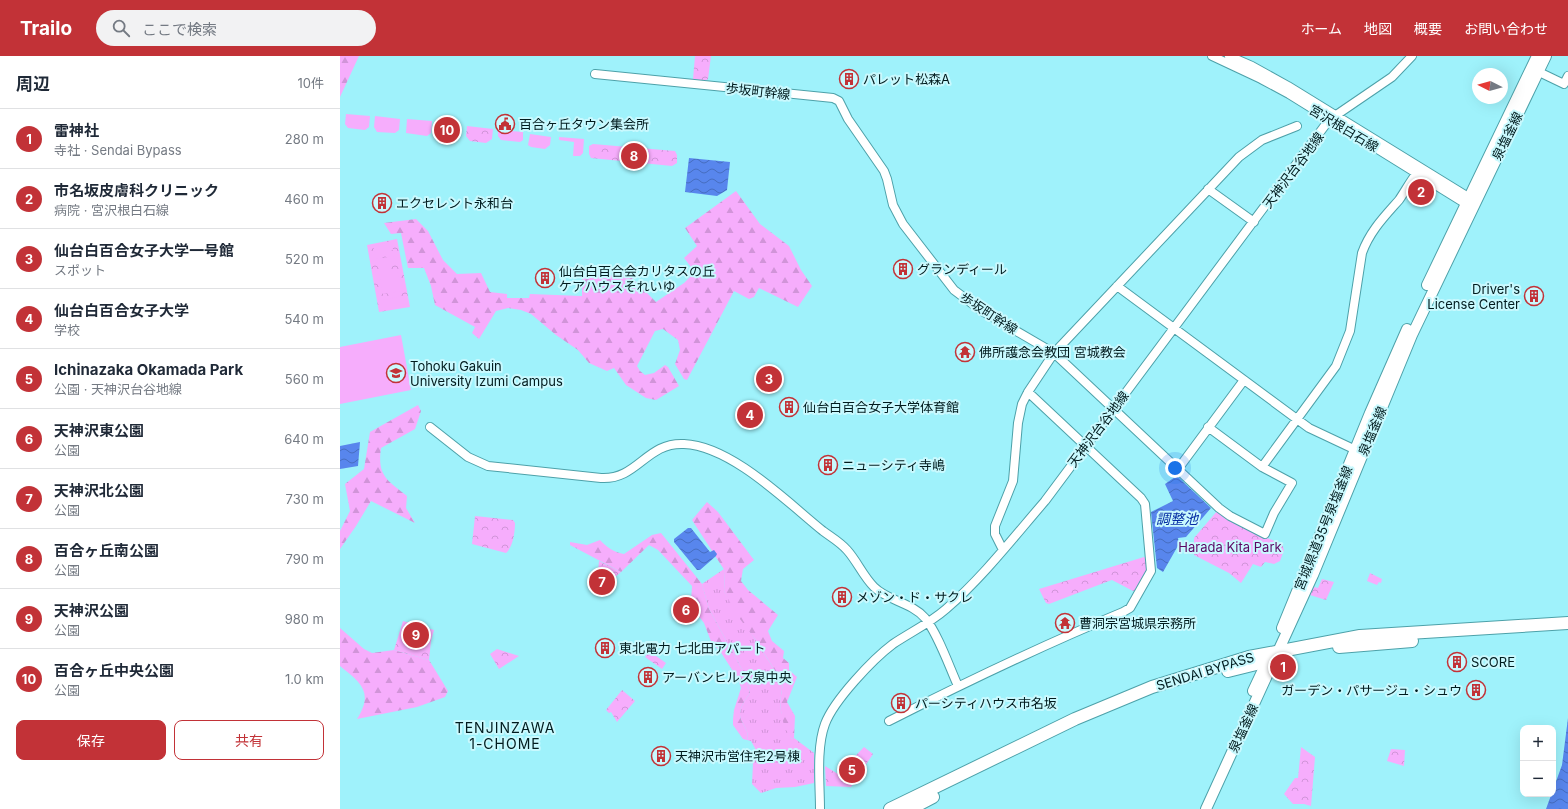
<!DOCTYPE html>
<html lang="ja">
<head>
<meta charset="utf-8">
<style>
  body { margin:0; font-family:Inter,"Noto Sans JP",sans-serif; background:#f2f2f3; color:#1f2937 }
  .controls { position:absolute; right:12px; bottom:12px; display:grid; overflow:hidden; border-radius:8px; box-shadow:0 4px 16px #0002 }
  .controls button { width:36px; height:36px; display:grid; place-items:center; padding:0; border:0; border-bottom:1px solid #e0e1e3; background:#fff; color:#1f2937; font:20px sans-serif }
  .compass { position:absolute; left:1132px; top:12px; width:36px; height:36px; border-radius:50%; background:#fff; box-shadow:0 4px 16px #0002; rotate:276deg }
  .you { position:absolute; left:835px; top:412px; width:14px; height:14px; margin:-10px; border:3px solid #fff; border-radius:50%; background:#1a73e8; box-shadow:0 0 0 6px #1a73e833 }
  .badge { display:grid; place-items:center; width:26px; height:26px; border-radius:50%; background:#c23237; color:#fff; font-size:13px; font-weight:700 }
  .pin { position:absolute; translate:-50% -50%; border:2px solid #fff; box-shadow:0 1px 4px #0006 }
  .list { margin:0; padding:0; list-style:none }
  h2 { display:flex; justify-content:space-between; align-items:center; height:52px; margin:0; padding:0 16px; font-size:17px }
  h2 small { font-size:13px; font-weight:400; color:#747a83 }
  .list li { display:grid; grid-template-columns:26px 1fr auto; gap:12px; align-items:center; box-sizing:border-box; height:60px; padding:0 16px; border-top:1px solid #e0e1e3 }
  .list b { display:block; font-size:15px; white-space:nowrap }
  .list p { margin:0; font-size:13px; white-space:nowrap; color:#747a83 }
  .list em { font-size:13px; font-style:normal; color:#747a83 }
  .actions { display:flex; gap:8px; padding:12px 16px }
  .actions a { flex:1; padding:9px 0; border:1px solid #c23237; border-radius:8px; text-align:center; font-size:14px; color:#c23237 }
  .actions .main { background:#c23237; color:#fff }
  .icon { flex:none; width:22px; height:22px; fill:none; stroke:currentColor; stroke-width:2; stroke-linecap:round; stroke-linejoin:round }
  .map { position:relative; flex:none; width:1228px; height:753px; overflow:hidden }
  header { display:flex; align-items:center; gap:24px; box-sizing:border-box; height:56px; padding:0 20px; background:#c23237; color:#fff }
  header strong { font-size:19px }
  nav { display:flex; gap:22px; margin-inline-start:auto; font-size:14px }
  .search { width:280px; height:36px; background:#f2f2f3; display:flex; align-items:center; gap:10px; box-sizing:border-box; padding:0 14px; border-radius:22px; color:#747a83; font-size:15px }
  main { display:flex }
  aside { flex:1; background:#fff }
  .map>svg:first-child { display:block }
  .grass { fill:url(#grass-tufts) }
  .forest { fill:url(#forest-firs) }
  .park { fill:url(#park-crowns) }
  .garden { fill:#f6adfc }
  .water { fill:url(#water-waves) }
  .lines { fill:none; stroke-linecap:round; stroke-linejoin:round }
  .minor-casing { stroke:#4da1a9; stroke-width:10 }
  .major-casing { stroke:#4da1a9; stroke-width:12 }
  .highway-casing { stroke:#4da1a9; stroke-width:14 }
  .minor { stroke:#fff; stroke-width:8 }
  .major { stroke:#fff; stroke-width:10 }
  .highway { stroke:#fff; stroke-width:12 }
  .labels { text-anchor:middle; stroke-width:4; stroke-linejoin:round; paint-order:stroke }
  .poi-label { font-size:13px; fill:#011b1e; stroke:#c9f9fe; text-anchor:start }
  .street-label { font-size:13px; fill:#011b1e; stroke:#c9f9fe }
  .park-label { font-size:13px; fill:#5c0664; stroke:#c9f9fe }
  .water-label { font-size:14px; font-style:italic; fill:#062da4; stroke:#c9f9fe }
  .neighbourhood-label { font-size:14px; letter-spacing:1px; fill:#011b1e; stroke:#c9f9fe }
</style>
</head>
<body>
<header>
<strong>Trailo</strong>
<div class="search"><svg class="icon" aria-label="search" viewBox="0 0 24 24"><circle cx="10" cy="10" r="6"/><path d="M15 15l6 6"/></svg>ここで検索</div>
<nav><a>ホーム</a><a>地図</a><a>概要</a><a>お問い合わせ</a></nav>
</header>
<main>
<aside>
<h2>周辺<small>10件</small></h2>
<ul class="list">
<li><span class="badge">1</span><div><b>雷神社</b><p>寺社 · Sendai Bypass</p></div><em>280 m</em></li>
<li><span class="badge">2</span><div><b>市名坂皮膚科クリニック</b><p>病院 · 宮沢根白石線</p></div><em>460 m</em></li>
<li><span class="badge">3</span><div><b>仙台白百合女子大学一号館</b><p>スポット</p></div><em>520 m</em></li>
<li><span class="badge">4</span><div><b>仙台白百合女子大学</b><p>学校</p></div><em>540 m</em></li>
<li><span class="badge">5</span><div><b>Ichinazaka Okamada Park</b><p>公園 · 天神沢台谷地線</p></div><em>560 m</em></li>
<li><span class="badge">6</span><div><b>天神沢東公園</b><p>公園</p></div><em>640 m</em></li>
<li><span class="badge">7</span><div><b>天神沢北公園</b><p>公園</p></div><em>730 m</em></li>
<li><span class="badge">8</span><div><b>百合ヶ丘南公園</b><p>公園</p></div><em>790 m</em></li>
<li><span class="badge">9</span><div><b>天神沢公園</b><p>公園</p></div><em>980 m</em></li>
<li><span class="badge">10</span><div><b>百合ヶ丘中央公園</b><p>公園</p></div><em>1.0 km</em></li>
</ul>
<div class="actions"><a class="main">保存</a><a>共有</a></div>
</aside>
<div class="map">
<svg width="1228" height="753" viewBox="0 0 1228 753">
  <defs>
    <pattern id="grass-tufts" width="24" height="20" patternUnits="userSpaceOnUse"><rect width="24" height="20" fill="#f6adfc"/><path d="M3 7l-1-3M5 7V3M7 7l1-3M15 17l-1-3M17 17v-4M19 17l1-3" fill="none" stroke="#d194d8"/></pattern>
    <pattern id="forest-firs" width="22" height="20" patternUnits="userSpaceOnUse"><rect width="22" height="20" fill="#f6adfc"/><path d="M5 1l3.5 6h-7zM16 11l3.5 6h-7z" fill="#d194d8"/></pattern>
    <pattern id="park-crowns" width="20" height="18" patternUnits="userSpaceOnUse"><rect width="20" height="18" fill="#f6adfc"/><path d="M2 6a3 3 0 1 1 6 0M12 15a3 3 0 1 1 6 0" fill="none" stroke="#d194d8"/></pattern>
    <pattern id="water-waves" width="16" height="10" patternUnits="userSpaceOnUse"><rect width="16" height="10" fill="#5886ed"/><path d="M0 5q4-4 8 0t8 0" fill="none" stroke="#466dbf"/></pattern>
  </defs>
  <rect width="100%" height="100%" fill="#9ff2fb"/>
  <path class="grass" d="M384 513 385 515 384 535 443 627 440 646 441 655 451 683 454 682 474 697V727L455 731 436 732 421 737 412 728 413 706 417 696 411 685 407 684C411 674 399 667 400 657 401 649 406 643 410 637L404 617 369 553 362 528Z"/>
  <path class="forest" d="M0 0H19L0 41Z
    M396 135 420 168 449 190 461 214 472 230 458 251 419 232 414 241 409 243 394 235 347 324 344 323 335 308 340 294 338 284 323 273 315 275 297 310 300 315 305 319 314 317 325 309 328 311 339 330 316 344 306 342 286 329 274 312 267 315 249 307 238 294 216 279 191 258 181 254 168 252 156 255 139 283 132 277 135 271 95 249 91 230 84 212H68L61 177 51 178 44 167 76 163 88 175 103 204 117 218 141 217 150 236 167 238V242H189L190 238 242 240V218L269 220 286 216 316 246 344 227 355 216 344 202 357 190 345 172Z
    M78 349 81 355 75 373 41 392C37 420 47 424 67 440L66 452 75 467 31 445 16 470 0 493V497V475L10 455 5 428 24 413 30 376Z
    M367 446 378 456 414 504 403 513 401 525 408 534 438 559 428 575 432 585 444 595 443 602 449 607V614L457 621 447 646 455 660 454 682 451 683 444 670 441 655 440 646 443 627 415 583 397 559 384 535 385 515 352 464Z
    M321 477 362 528 369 553 404 617 410 637C406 643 401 649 400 657 399 667 411 674 407 684L403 683 393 669V663L394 654 401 632 398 623 380 595 372 588 364 567 355 555 351 545 352 530 318 494 309 489 281 516 230 489V486L247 489 260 484C265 490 275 497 284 498L312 479Z
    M0 572 24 593 32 597 54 594 89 604 108 635 105 641 77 651 17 663C34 636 21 627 0 610Z"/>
  <path class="park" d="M355 0H371L368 23 365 25 353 23Z
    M97 66 119 68V81L116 84 97 82 95 80Z
    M127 70 153 73 152 83 146 87 130 85 126 80Z
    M253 88 335 95 337 99V107L332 110 251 102 249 98V90Z
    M57 183 70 251 39 256 27 189Z
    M878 454 908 474 942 488 944 494 940 505 934 508 925 506 921 511 913 508 901 527 889 517 854 499V482Z
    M135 460 173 464 175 467C175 476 173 491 166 497L132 488Z
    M804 501 807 503V513L797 534 793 535 772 524 769 525 709 548 706 547 699 533Z
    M259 505 281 516 256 537Z
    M1030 517 1042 523 1041 527 1039 526 1037 529 1027 525Z
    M982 523 994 526 986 544 970 539 974 531 978 532Z
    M346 547 355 563 353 565 349 562 337 561Z
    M63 565 94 574 91 585 89 604 54 594Z
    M157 593 179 600 159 613 150 598Z
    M309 595 326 607 322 613 305 601Z
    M282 634 295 645 277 666 271 656 269 657 266 654Z
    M524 691 533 698 511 731 486 730 485 710 498 718Z
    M961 691 975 701 971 750 964 748H953L944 738 955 722H958Z
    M1051 693 1065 694 1064 710 1047 705Z"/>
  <path class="garden" d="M6 58 30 60 29 71 25 74 8 72 5 68Z
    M35 60 60 63 59 74 55 77 37 76 34 71Z
    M67 63 92 65 91 77 87 80 66 77Z
    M158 74 183 76V84L180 86 161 84 158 80Z
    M190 78 211 81 210 89 205 93 191 91 188 89Z
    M219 81 244 83 243 97 240 100H233L234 86 219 84Z
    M52 186 53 194 35 198 33 190Z
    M54 200 56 208 38 212 36 203Z
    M57 214 59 222 41 226 39 218Z
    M59 226 61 235 43 238 41 230Z
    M62 240 63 249 45 253 43 244Z
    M61 279 71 334 0 348V291Z"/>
  <path class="water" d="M349 102 390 106 387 134 377 140 345 136Z
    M20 386 18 410 0 413V390Z
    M835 421H838L871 452 846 481 838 482 839 488 823 516 817 512 811 456 833 445 825 428Z
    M348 472H351L370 496 374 494 377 498 376 500 360 514H357L334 486V483Z
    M1228 662V753H1206L1222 709Z"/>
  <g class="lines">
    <defs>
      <path id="minor" d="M872 0 921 23 949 38 1131 151
        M889 0 912 10 948 30 1133 144
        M1199 16 1224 28 1228 20
        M255 18 493 42 499 45 508 63 544 115 547 123 553 149 563 168 614 234 642 255 714 297 879 452 890 460 925 478 934 457 952 427 922 411 868 371
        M868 133 914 166
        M777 230 969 372 1020 396
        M90 371 128 401 148 410 261 422C298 424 306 386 344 388 392 390 448 447 483 475 491 481 500 486 507 494 517 505 523 520 534 531 548 545 571 546 585 562 598 578 609 610 618 630
        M922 411 996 310 1010 275 1022 197C1030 175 1044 161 1059 144 1065 135 1070 126 1076 118
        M838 413 904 324
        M663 494 655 478V470L673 425 678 367 682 348 688 336 714 297 899 101 922 84 957 70
        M549 665C626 626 703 589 783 556L790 552 811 515 805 448 801 442 688 336
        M480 753C480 728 476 692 485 668 494 644 533 603 553 588 571 576 590 567 606 553 643 521 673 482 705 445L989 64 1052 21 1072 0"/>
      <path id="major" d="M1087 229 1197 0
        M942 572 1030 357 1067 273
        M913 635 929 601
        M866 753 973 519 1072 279 1206 0"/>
      <path id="highway" d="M999 591 1072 585
        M888 615 936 603
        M550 753 735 663 812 631 909 601 1020 580 1228 567
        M570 753 593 741"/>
    </defs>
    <use href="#minor" class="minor-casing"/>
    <use href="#major" class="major-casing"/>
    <use href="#highway" class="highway-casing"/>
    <use href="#minor" class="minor"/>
    <use href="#major" class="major"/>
    <use href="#highway" class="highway"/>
  </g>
  <defs>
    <symbol id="building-ring" viewBox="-11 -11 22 22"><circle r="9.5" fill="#c9f9fe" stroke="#c23237" stroke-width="1.5"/><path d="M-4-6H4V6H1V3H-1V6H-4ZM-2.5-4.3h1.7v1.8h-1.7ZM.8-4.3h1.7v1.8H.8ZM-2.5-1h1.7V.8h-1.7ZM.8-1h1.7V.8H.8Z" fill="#c23237"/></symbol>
    <symbol id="civic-ring" viewBox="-11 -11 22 22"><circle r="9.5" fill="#c9f9fe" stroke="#c23237" stroke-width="1.5"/><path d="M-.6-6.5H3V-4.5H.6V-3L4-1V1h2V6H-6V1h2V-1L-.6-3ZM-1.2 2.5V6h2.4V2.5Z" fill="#c23237"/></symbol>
    <symbol id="temple-ring" viewBox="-11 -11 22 22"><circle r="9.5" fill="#c9f9fe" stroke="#c23237" stroke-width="1.5"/><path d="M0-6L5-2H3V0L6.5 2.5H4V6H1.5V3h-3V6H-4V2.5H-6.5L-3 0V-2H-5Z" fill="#c23237"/></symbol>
    <symbol id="university-ring" viewBox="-11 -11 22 22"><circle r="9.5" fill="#c9f9fe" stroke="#c23237" stroke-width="1.5"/><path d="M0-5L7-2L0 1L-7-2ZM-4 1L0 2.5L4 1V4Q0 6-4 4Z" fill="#c23237"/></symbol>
  </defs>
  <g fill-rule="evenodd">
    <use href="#building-ring" x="498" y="12" width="22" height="22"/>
    <use href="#civic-ring" x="154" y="57" width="22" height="22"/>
    <use href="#building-ring" x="31" y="136" width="22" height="22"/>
    <use href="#building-ring" x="552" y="202" width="22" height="22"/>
    <use href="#building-ring" x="194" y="211" width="22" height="22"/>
    <use href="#building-ring" x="1183" y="229" width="22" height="22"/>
    <use href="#temple-ring" x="614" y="285" width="22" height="22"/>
    <use href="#university-ring" x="45" y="306" width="22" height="22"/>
    <use href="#building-ring" x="438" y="340" width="22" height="22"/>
    <use href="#building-ring" x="477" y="398" width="22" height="22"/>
    <use href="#building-ring" x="491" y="530" width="22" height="22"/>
    <use href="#temple-ring" x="714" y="556" width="22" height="22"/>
    <use href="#building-ring" x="254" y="581" width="22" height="22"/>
    <use href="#building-ring" x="1106" y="595" width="22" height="22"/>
    <use href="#building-ring" x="297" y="610" width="22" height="22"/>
    <use href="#building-ring" x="1125" y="623" width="22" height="22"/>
    <use href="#building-ring" x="550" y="636" width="22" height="22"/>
    <use href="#building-ring" x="310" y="689" width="22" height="22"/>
  </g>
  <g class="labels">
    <g class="poi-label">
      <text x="523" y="28">パレット松森A</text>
      <text x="179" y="73">百合ヶ丘タウン集会所</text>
      <text x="56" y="152">エクセレント永和台</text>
      <text x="577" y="218">グランディール</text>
      <text x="219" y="220">仙台白百合会カリタスの丘<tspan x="219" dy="15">ケアハウスそれいゆ</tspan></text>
      <text x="1180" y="238" text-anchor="end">Driver's<tspan x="1180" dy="15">License Center</tspan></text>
      <text x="639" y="301">佛所護念会教団 宮城教会</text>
      <text x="70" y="315">Tohoku Gakuin<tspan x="70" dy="15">University Izumi Campus</tspan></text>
      <text x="463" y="356">仙台白百合女子大学体育館</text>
      <text x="502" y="414">ニューシティ寺嶋</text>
      <text x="516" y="546">メゾン・ド・サクレ</text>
      <text x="739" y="572">曹洞宗宮城県宗務所</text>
      <text x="279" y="597">東北電力 七北田アパート</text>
      <text x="1131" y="611">SCORE</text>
      <text x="322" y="626">アーバンヒルズ泉中央</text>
      <text x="1122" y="639" text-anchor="end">ガーデン・パサージュ・シュウ</text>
      <text x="575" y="652">パーシティハウス市名坂</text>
      <text x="335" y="705">天神沢市営住宅2号棟</text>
    </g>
    <g class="street-label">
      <text transform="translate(418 35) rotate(6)" y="5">歩坂町幹線</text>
      <text transform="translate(1004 72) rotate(31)" y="5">宮沢根白石線</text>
      <text transform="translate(1167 80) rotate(-64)" y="5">泉塩釜線</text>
      <text transform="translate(953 114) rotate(-53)" y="5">天神沢台谷地線</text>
      <text transform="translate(649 257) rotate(33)" y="5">歩坂町幹線</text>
      <text transform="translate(758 373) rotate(-53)" y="5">天神沢台谷地線</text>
      <text transform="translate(1032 375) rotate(-67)" y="5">泉塩釜線</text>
      <text transform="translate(983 472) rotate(-68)" y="5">宮城県道35号泉塩釜線</text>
      <text transform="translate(865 615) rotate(-17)" y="5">SENDAI BYPASS</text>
      <text transform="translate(903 672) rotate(-65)" y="5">泉塩釜線</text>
    </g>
    <g class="park-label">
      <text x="890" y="496">Harada Kita Park</text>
    </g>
    <g class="water-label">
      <text x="837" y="468">調整池</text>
    </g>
    <g class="neighbourhood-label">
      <text x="165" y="677">TENJINZAWA<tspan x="165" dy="16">1-CHOME</tspan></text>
    </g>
  </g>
</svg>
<div class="controls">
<button>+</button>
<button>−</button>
</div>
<svg class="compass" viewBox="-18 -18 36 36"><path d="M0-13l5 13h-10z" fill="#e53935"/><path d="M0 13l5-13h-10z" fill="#747a83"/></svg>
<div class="you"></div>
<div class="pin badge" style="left:943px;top:611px">1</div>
<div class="pin badge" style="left:1081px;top:136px">2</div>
<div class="pin badge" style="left:429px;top:323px">3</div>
<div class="pin badge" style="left:410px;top:359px">4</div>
<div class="pin badge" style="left:512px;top:714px">5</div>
<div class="pin badge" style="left:346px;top:554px">6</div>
<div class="pin badge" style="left:262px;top:526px">7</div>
<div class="pin badge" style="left:294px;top:100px">8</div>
<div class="pin badge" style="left:76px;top:579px">9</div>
<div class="pin badge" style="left:107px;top:74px">10</div>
</div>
</main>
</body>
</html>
